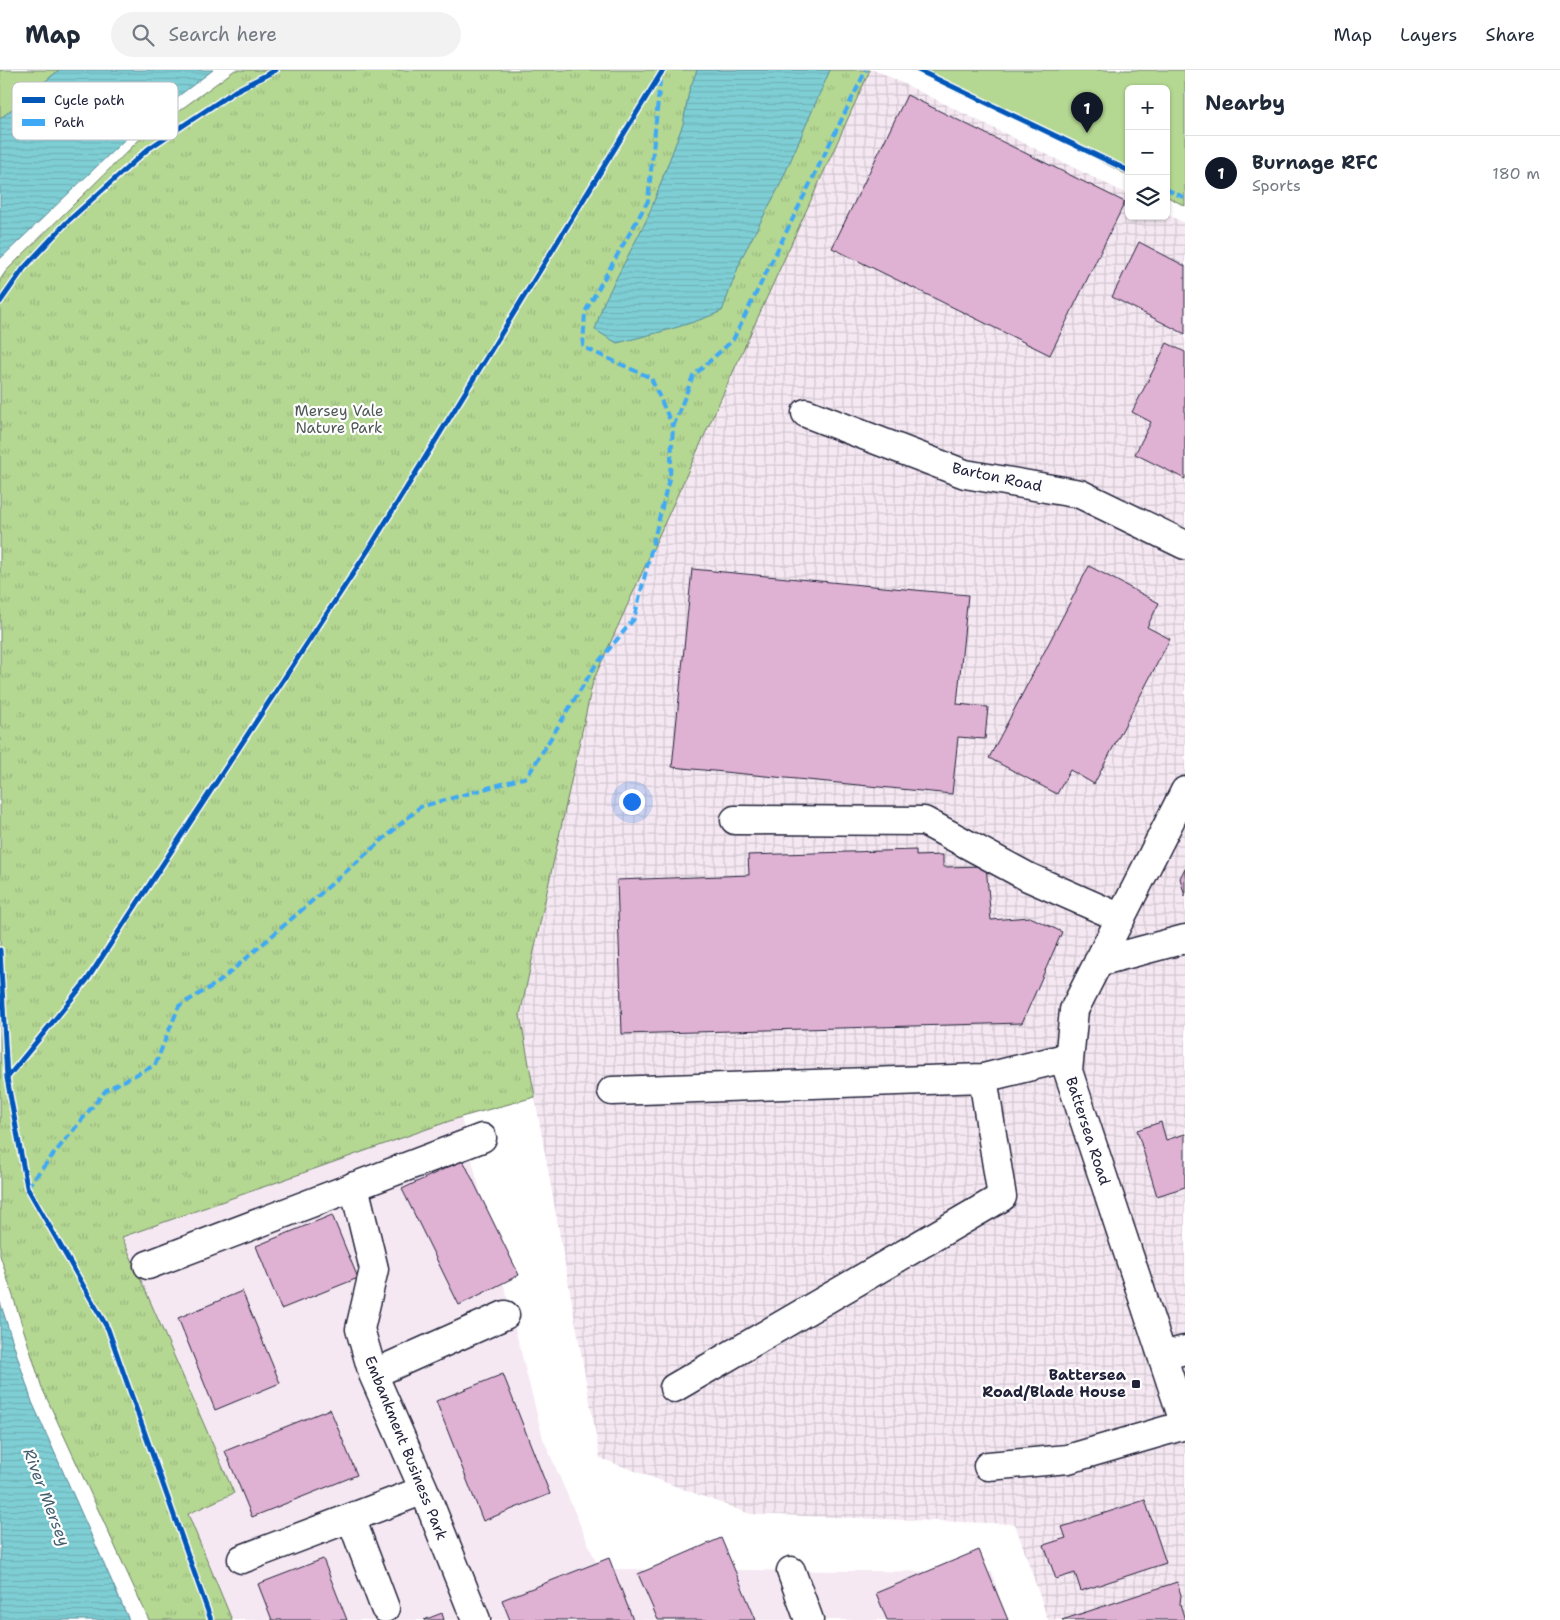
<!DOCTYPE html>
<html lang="en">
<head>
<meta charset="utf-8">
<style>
  body { margin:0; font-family:"Shantell Sans",sans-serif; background:#f2f2f3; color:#1f2937 }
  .controls { position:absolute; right:15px; top:15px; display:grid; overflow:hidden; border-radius:8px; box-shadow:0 1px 4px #0004 }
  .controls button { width:45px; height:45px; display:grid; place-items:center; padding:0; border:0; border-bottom:1px solid #e0e1e3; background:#fff; color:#1f2937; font:25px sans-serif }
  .you { position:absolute; left:631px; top:731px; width:18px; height:18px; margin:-12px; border:4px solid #fff; border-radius:50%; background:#1a73e8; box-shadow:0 0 0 8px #1a73e833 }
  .badge { display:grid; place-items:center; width:32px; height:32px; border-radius:50%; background:#111827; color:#fff; font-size:16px; font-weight:700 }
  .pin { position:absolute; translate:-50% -41px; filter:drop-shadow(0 1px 2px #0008) }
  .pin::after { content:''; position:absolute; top:26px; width:18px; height:15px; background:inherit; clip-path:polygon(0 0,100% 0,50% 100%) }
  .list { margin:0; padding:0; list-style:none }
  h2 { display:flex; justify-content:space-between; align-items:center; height:65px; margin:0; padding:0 20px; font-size:21px }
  h2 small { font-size:16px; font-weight:400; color:#747a83 }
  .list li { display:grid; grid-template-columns:32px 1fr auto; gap:15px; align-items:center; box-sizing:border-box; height:75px; padding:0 20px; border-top:1px solid #e0e1e3 }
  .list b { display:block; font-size:19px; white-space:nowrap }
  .list p { margin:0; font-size:16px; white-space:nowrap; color:#747a83 }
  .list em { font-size:16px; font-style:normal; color:#747a83 }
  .icon { flex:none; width:28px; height:28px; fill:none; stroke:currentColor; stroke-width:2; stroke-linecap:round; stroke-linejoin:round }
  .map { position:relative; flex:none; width:1185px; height:1550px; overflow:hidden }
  header { display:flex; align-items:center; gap:30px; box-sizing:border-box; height:70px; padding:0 25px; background:#fff; border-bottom:1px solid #e0e1e3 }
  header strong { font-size:24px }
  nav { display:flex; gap:28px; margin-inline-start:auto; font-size:18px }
  .search { width:350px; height:45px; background:#f2f2f3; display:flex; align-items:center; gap:12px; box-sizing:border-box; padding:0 18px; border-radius:28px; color:#747a83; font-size:19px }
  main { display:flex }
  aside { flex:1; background:#fff }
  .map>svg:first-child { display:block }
  .built { fill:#f5e8f2 }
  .industrial { fill:url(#industrial-grid) }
  .grass { fill:#b4d792; stroke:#6b7c66 }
  .park { fill:url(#park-tufts); stroke:#6b7c66 }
  .water { fill:url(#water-rules); stroke:#598a97 }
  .building { fill:#dfb1d3; stroke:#22223b }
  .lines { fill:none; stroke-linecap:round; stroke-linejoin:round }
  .minor-casing { stroke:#22223b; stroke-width:31 }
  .minor { stroke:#fff; stroke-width:28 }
  .quiet { stroke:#3fa9f5; stroke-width:4; stroke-dasharray:8 4; stroke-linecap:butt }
  .cycleway-casing { stroke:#fff; stroke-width:8 }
  .cycleway { stroke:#0057b8; stroke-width:5 }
  .poi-dot { fill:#22223b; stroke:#fff; stroke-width:2 }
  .labels { text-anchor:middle; stroke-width:4.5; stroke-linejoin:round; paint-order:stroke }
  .park-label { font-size:15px; fill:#4e5855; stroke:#fff }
  .street-label { font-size:15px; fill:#22223b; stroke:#fff }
  .poi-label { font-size:15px; font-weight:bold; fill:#22223b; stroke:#fff; text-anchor:end }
  .water-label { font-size:16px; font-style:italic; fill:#425f71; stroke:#fff }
  .key { fill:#fff; stroke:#bdbdc4; stroke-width:1 }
  .key-label { font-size:14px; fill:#22223b }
</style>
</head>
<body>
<header>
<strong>Map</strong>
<div class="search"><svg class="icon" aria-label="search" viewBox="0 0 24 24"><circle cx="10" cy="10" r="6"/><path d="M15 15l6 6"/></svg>Search here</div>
<nav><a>Map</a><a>Layers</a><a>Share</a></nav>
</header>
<main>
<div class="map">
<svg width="1185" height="1550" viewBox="0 0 1185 1550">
  <defs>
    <pattern id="industrial-grid" width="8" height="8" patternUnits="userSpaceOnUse" patternTransform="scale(1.25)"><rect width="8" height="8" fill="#f5e8f2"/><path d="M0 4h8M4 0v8" fill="none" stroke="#d2c7d0"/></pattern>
    <pattern id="park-tufts" width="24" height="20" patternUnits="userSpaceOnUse" patternTransform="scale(1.25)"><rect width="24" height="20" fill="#b4d792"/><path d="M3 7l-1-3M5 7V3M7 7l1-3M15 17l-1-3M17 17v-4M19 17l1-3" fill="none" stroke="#9ab87f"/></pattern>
    <pattern id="water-rules" width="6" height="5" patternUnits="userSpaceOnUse" patternTransform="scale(1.25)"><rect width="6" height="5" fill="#7ecfd5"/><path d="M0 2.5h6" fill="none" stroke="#6db1b8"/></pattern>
  </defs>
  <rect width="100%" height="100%" fill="#fff"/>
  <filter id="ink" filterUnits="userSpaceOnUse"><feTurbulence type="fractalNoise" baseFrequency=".02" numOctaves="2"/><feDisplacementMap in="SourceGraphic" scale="10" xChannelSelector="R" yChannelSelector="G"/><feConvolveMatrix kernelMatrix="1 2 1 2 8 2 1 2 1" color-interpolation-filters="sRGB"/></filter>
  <g filter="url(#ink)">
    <path class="built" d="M461 1047 543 1368 599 1499 992 1502 1006 1550H232L188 1444 234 1423 122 1167Z"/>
    <path class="industrial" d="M870 0H876L1129 125V146H1166V144L1185 153V1550H1048L1015 1454 750 1444 600 1388 520 945 593 611Z"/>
    <path class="grass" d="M0 0H59L0 49Z
      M926 0H1185V136L1166 126V19H1129V106Z"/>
    <path class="park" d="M235 0H870L593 611 520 945 535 1027 461 1047 122 1167 234 1423 188 1444 232 1550H149L42 1318 0 1185V210L6 201 139 70Z"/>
    <path class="water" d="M59 0H213L140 55 0 189V49Z
      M697 0H830L779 117 742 187 722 241C688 256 653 264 617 273L595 260 603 234 648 147 683 54 689 21Z
      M0 1232 32 1332 129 1550H0Z"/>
    <path class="building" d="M907 25 1125 132 1050 285 832 178Z
      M1139 172 1185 196V264L1112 227Z
      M1167 273 1185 282V409L1135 384 1151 352 1132 342Z
      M1089 496 1159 533 1147 557 1170 569 1094 714 1070 700 1057 724 989 688Z
      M692 499 968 525 957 634 988 637 985 669 958 667 952 724 672 697Z
      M916 780V786L943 785V797L986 796 991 850 1030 847 1062 862 1022 953 622 964 617 810 749 805 748 785Z
      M1185 798V827L1180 808Z
      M1161 1052 1166 1070 1185 1064V1117L1157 1126 1137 1060Z
      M463 1090 519 1205 459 1235 402 1119Z
      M332 1145 358 1208 281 1239 256 1176Z
      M242 1221 280 1313 215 1340 178 1248Z
      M503 1304 550 1424 483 1451 436 1331Z
      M330 1339 357 1405 252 1447 225 1381Z
      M1145 1430 1166 1493 1081 1521 1075 1503 1056 1509 1044 1475 1066 1468 1062 1457Z
      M721 1468 756 1550H658L638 1504Z
      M979 1480 1008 1550H887L876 1523Z
      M609 1488 633 1550H510L502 1530Z
      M323 1489 347 1550H272L258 1514Z
      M1177 1512 1181 1525 1180 1534 1185 1550H1062Z
      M442 1543 444 1550H424Z"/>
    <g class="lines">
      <defs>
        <path id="minor" d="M806 343 965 404 1080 424 1185 475
          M1185 721 1074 940 1068 1001 1185 1355
          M735 750 924 751 1028 807 1121 848
          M1098 892 1185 869
          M612 1021 983 1008 1069 987
          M354 1116 374 1199 360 1259 373 1304 424 1420 476 1550
          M148 1195 482 1068
          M1162 1286 1185 1280
          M373 1304 505 1245
          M674 1318 1002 1127 983 1008
          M988 1396 1068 1389 1185 1355
          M351 1448 385 1538
          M242 1489 424 1420
          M791 1501 809 1550"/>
      </defs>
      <use href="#minor" class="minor-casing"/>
      <use href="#minor" class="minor"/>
      <path class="quiet" d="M660 10 648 131 585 242 583 277 651 308 673 357
        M1166 119 1185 128
        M27 1117 106 1020 155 995 179 936 219 912 420 737 527 707 595 596 634 549 670 405 673 357 693 306 733 270 866 0"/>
      <defs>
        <path id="cycleway" d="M918 0 1129 101
          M0 232 24 198 67 152 148 79 235 21 276 0
          M0 880 7 1008 27 1117 108 1259 211 1550
          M7 1008 87 910 369 479 663 0"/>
      </defs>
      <use href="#cycleway" class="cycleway-casing"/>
      <use href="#cycleway" class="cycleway"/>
    </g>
  </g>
  <rect class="poi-dot" x="1131" y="1309" width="10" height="10" rx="2.5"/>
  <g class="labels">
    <g class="park-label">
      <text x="339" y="346">Mersey Vale<tspan x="339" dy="17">Nature Park</tspan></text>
    </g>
    <g class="street-label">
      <text transform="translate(997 407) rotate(12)" y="5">Barton Road</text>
      <text transform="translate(1088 1061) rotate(72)" y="5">Battersea Road</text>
      <text transform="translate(406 1378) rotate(68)" y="5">Embankment Business Park</text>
    </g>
    <g class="poi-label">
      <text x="1126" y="1310">Battersea<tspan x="1126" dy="17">Road/Blade House</tspan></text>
    </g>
    <g class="water-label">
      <text transform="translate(47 1427) rotate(69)" y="6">River Mersey</text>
    </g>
  </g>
  <rect x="12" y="12" width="166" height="58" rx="8" class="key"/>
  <rect x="22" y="27" width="23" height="6" fill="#0057b8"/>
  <rect x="22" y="49" width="23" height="7" fill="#3fa9f5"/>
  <g class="key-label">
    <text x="54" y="35">Cycle path</text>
    <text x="54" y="57">Path</text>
  </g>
</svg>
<div class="controls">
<button>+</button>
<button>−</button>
<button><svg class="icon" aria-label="layers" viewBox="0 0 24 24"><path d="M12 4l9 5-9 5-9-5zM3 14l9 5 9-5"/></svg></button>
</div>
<div class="you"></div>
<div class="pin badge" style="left:1087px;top:63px">1</div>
</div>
<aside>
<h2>Nearby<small></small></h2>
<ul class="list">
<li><span class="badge">1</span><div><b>Burnage RFC</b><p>Sports</p></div><em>180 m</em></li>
</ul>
</aside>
</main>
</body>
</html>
